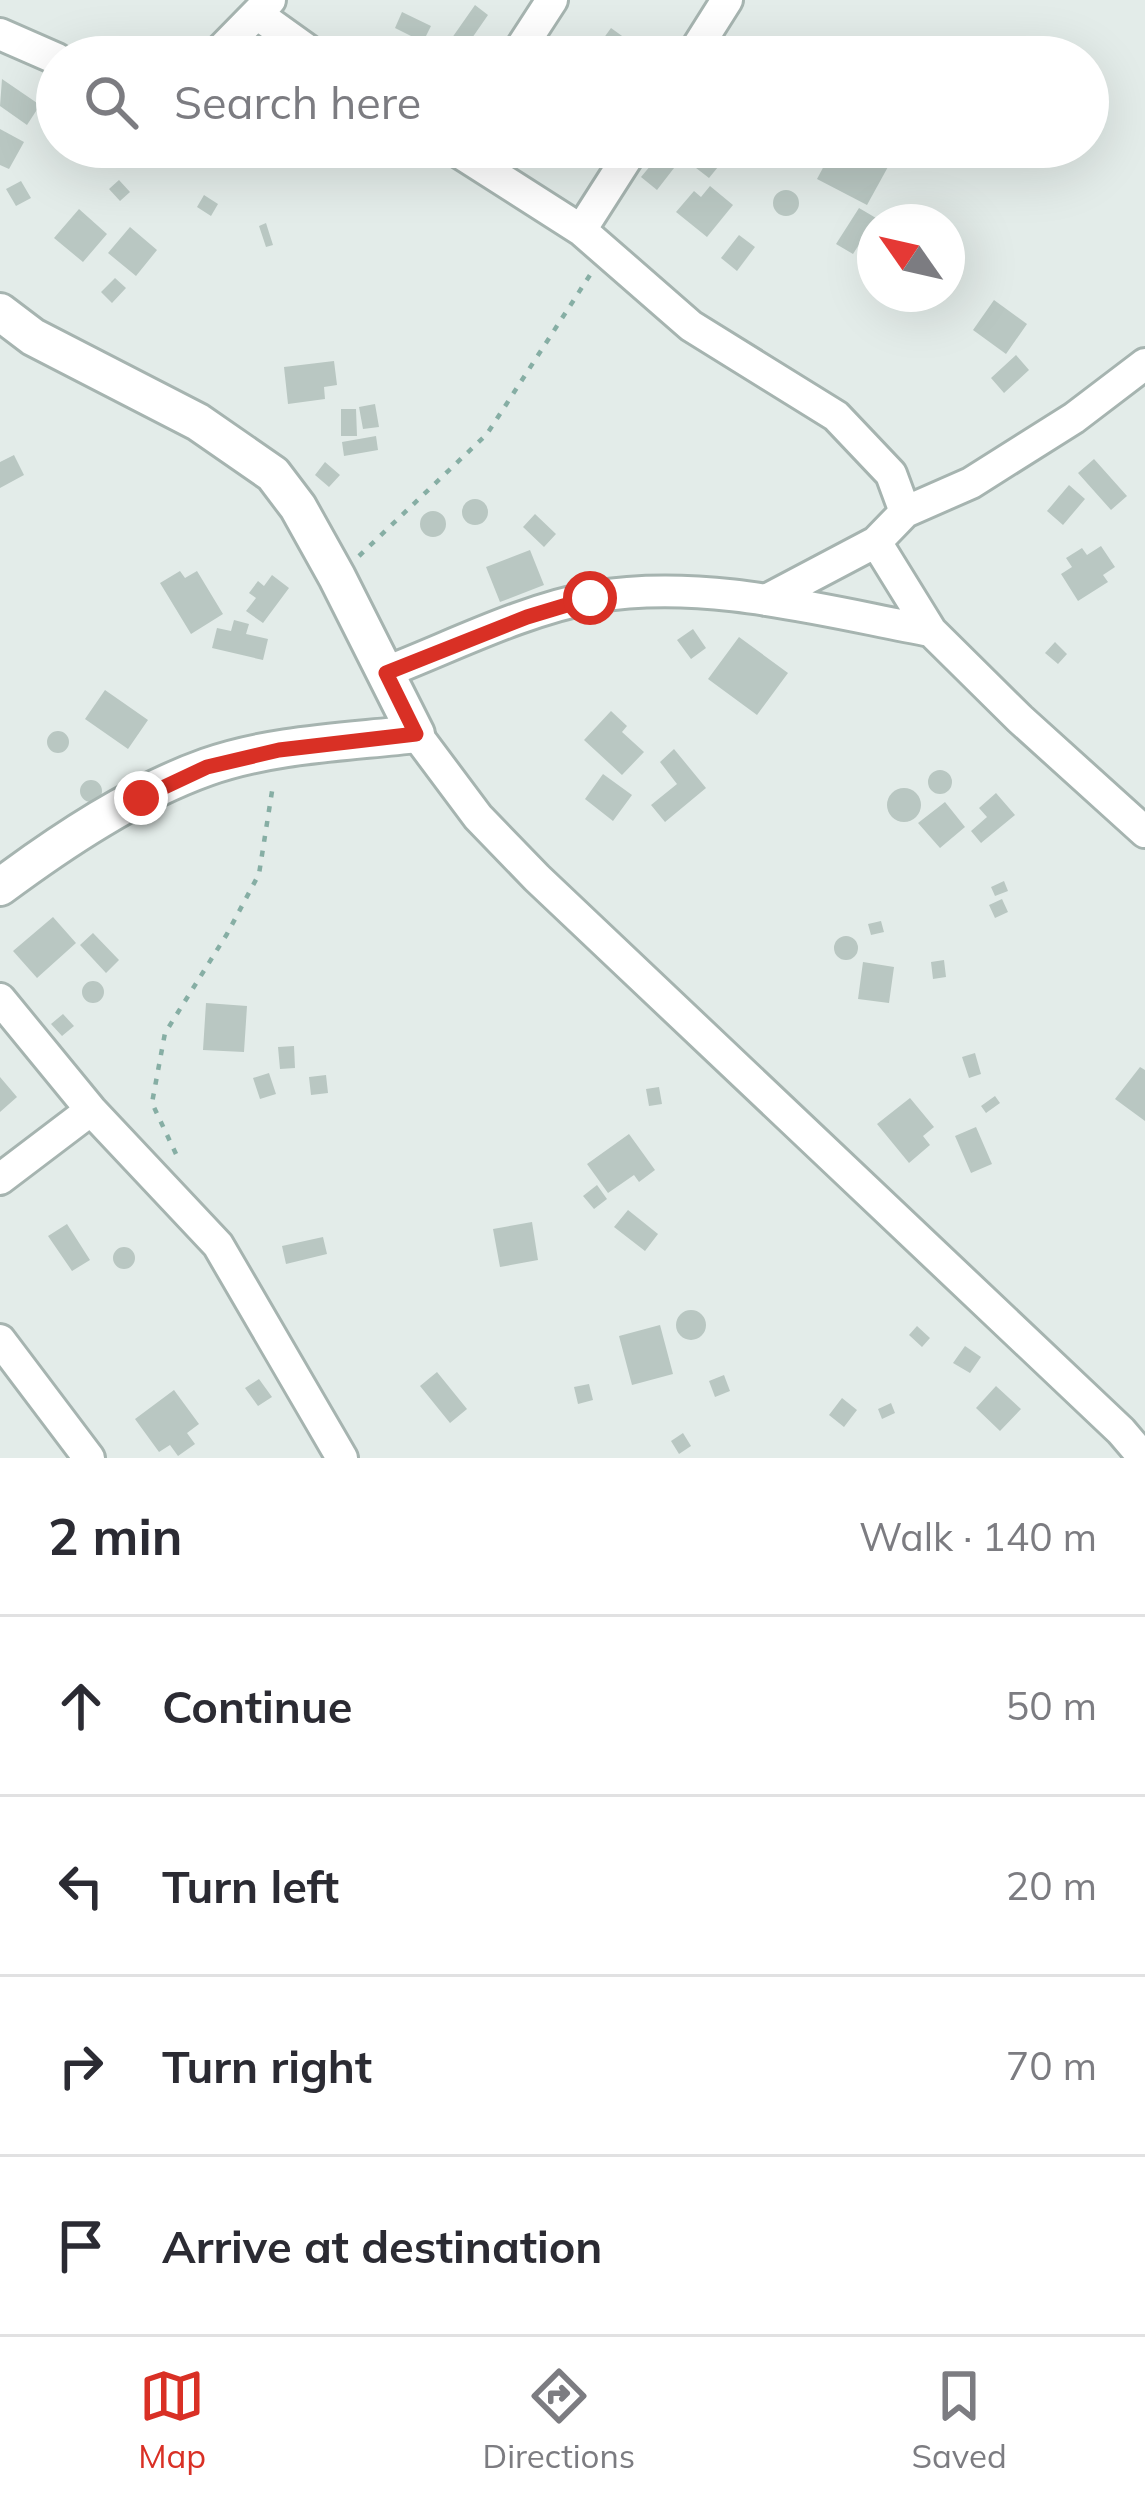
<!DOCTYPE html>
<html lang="en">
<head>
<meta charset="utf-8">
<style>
  body { margin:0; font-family:Mulish,sans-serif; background:#f7f7f7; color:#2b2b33 }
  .compass { position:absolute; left:857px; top:204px; width:108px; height:108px; border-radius:50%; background:#fff; box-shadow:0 12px 48px #0002; rotate:304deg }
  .stop { position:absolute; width:36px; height:36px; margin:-27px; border:9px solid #d93025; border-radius:50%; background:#fff }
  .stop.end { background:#d93025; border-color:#fff; box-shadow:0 3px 12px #0008 }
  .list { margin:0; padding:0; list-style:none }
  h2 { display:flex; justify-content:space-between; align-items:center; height:156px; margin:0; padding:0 48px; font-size:51px }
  h2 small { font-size:39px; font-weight:400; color:#7c7c81 }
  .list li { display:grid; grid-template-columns:78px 1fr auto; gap:36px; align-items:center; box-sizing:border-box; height:180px; padding:0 48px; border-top:3px solid #e1e1e2 }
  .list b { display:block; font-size:45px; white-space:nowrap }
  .list em { font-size:39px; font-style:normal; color:#7c7c81 }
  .icon { flex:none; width:66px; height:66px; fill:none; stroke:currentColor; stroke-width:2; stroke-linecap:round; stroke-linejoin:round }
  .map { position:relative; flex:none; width:1145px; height:1458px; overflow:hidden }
  .search { position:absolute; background:#fff; box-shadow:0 12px 48px #0002; left:36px; right:36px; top:36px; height:132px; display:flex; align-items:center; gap:30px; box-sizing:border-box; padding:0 42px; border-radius:66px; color:#7c7c81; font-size:45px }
  .sheet { height:876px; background:#fff }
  nav { display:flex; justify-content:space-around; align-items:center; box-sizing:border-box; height:168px; border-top:3px solid #e1e1e2; background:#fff; font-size:33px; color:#7c7c81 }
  nav a { display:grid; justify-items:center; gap:6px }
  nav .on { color:#d93025 }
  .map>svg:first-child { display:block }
  .building { fill:#b9c7c2 }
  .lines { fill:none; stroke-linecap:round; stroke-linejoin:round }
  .minor-casing { stroke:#a6b4b0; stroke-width:36 }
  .tertiary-casing { stroke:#a6b4b0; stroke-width:42 }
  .path { stroke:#86aea4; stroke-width:4.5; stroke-dasharray:6 9; stroke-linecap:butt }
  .minor { stroke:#fff; stroke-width:30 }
  .tertiary { stroke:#fff; stroke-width:36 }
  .route { stroke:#d93025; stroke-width:15 }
</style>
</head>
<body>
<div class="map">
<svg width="1145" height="1458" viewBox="0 0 1145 1458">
  <rect width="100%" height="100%" fill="#e3ece9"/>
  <path class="building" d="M475 5 488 15 461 54 447 45Z
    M402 12 431 26 423 42 395 28Z
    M611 28 647 54 645 57H590Z
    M2 79 40 105 27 125 0 106Z
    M0 129 24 142 9 169 0 165Z
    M666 147 681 159 657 190 641 177Z
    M834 147H855L889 165 867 205 817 179Z
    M696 149 718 167 709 178 687 161Z
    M119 180 130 192 120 201 109 189Z
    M21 181 31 198 16 206 6 189Z
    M710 186 733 205 707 237 676 212 694 191 701 197Z
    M773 203a13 13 0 1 1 26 0a13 13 0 1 1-26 0Z
    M204 195 218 204 211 216 197 207Z
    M859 208 876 218 853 254 836 244Z
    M79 209 107 234 83 262 54 238Z
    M266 223 273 245 266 247 259 226Z
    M130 227 157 250 136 276 108 253Z
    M739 235 755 247 737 271 721 258Z
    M115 278 126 288 112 303 101 292Z
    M994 300 1027 324 1006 354 973 330Z
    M1016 355 1029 370 1004 393 991 378Z
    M334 361 337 385 324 387 325 399 288 404 284 367Z
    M375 404 379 427 363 429 359 407Z
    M341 409H356L357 436H341Z
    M376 436 378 450 344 456 342 442Z
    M14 455 24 475 0 488V462Z
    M1094 459 1127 496 1111 510 1078 473Z
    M325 462 340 475 329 487 315 475Z
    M1069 485 1085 499 1063 525 1047 511Z
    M462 512a13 13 0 1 1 26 0a13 13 0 1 1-26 0Z
    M420 524a13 13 0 1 1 26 0a13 13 0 1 1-26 0Z
    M535 514 556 534 544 547 523 527Z
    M1101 546 1115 567 1103 575 1108 582 1078 601 1061 574 1072 567 1066 558 1082 548 1087 555Z
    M530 550 544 585 500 602 486 567Z
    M180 571 185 578 197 571 223 614 191 634 160 583Z
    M272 575 289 588 263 623 246 611 256 598 249 593 258 581 264 586Z
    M234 620 249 624 246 634 268 639 263 660 212 648 217 628 231 631Z
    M693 629 706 648 691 659 677 640Z
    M739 637 788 673 757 715 708 679Z
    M1055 642 1067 654 1058 664 1045 653Z
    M105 690 148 720 128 749 85 719Z
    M611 711 627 726 622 732 644 752 622 775 584 740Z
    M47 742a11 11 0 1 1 22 0a11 11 0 1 1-22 0Z
    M674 749 706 788 665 822 651 805 677 784 660 762Z
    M928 782a12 12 0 1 1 24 0a12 12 0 1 1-24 0Z
    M603 774 632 795 613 821 585 799Z
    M80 791a11 11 0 1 1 22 0a11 11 0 1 1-22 0Z
    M887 805a17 17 0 1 1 34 0a17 17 0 1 1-34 0Z
    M996 793 1015 815 981 843 971 831 987 817 979 808Z
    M945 802 965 827 940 848 918 823Z
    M1004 881 1008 891 995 896 991 887Z
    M1002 899 1008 912 995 918 989 905Z
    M53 917 76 943 37 978 13 951Z
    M881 921 884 932 871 935 868 924Z
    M93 933 119 960 106 973 80 945Z
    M834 948a12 12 0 1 1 24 0a12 12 0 1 1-24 0Z
    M944 960 946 977 933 979 931 962Z
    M863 962 894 967 889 1003 858 999Z
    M82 992a11 11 0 1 1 22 0a11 11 0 1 1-22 0Z
    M206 1003 247 1006 244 1052 203 1050Z
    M63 1014 74 1026 62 1036 51 1024Z
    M294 1046 295 1068 280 1069 278 1047Z
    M975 1053 981 1074 969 1078 962 1057Z
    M1140 1067 1145 1070V1121L1115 1099Z
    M269 1073 276 1094 260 1099 253 1078Z
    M326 1075 328 1093 311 1095 309 1077Z
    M0 1077 17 1097 0 1112Z
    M659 1087 662 1104 649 1106 646 1089Z
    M995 1096 1000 1103 986 1113 981 1106Z
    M910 1098 934 1127 923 1136 930 1145 909 1163 877 1124Z
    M976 1127 992 1164 971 1173 955 1136Z
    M629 1134 655 1170 639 1182 634 1175 608 1193 587 1164Z
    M597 1185 607 1199 594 1209 583 1196Z
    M628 1210 658 1234 645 1251 614 1227Z
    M532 1222 538 1260 500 1267 493 1229Z
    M67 1224 90 1260 72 1271 48 1236Z
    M323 1237 327 1254 286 1264 282 1246Z
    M113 1258a11 11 0 1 1 22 0a11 11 0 1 1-22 0Z
    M676 1325a15 15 0 1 1 30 0a15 15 0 1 1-30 0Z
    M660 1325 673 1374 632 1385 619 1336Z
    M917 1326 930 1338 922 1347 909 1335Z
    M965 1346 981 1357 970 1373 953 1363Z
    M437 1372 467 1409 450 1423 420 1386Z
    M724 1375 730 1391 715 1397 709 1381Z
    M259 1379 272 1397 258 1406 245 1388Z
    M589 1384 593 1400 578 1404 574 1387Z
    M996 1386 1021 1409 1000 1431 976 1408Z
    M174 1390 199 1424 187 1433 195 1444 178 1456 170 1445 159 1452 135 1419Z
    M842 1398 857 1410 844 1427 829 1415Z
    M891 1403 895 1413 882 1419 878 1409Z
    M683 1433 691 1446 679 1454 671 1441Z"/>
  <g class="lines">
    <defs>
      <path id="minor" d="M257 14 317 57
        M0 34 57 59
        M214 57 270 0
        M515 57 552 0
        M691 57 727 0
        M451 147 581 230 691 326 836 416 891 474 905 512
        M581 230 634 147
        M876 542 931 631 1020 719 1145 832
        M766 600 876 542 905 512 971 483 1074 418 1145 364
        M386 672C453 646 523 610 594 597 705 578 823 611 931 631
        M416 734 478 817 537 878 1121 1431 1144 1458
        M0 999 91 1110 218 1245 342 1458
        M0 1179 91 1110
        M0 1340 89 1458"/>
      <path id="tertiary" d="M0 312 33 337 198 422 273 474 298 507 337 577 416 734C347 742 272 744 207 767 134 793 62 841 0 887"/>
    </defs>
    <use href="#minor" class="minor-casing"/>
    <use href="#tertiary" class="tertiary-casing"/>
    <path class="path" d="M359 556 487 434 590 275
      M176 1154 152 1103 165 1033 227 934 259 874 273 785"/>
    <use href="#minor" class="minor"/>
    <use href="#tertiary" class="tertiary"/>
  </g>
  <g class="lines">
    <path class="route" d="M141 798 207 767 279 750 416 734 386 673 527 617 590 598"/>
  </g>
</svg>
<svg class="compass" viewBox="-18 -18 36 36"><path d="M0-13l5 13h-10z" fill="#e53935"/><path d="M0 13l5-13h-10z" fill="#7c7c81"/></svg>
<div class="stop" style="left:590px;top:598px"></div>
<div class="stop end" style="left:141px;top:798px"></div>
<div class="search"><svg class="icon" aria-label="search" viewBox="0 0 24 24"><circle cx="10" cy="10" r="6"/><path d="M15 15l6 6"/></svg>Search here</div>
</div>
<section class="sheet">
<h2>2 min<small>Walk · 140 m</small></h2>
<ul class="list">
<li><svg class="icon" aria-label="ahead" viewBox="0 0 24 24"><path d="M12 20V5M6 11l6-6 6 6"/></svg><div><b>Continue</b></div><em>50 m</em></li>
<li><svg class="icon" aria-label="left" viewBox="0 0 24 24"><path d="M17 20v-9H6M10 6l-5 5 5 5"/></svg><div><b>Turn left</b></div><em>20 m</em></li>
<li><svg class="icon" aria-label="right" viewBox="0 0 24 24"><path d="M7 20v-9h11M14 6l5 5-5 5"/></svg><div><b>Turn right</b></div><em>70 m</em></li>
<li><svg class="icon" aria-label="arrive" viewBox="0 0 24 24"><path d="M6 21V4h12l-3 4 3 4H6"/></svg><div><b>Arrive at destination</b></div></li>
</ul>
</section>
<nav>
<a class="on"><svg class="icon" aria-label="map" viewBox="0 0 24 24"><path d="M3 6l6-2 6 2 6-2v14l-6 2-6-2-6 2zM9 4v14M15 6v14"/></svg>Map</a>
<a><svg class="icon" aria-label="directions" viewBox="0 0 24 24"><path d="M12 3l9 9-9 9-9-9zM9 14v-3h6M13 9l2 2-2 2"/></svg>Directions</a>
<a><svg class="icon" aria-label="saved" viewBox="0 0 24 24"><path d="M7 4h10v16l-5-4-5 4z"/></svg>Saved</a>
</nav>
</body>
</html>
